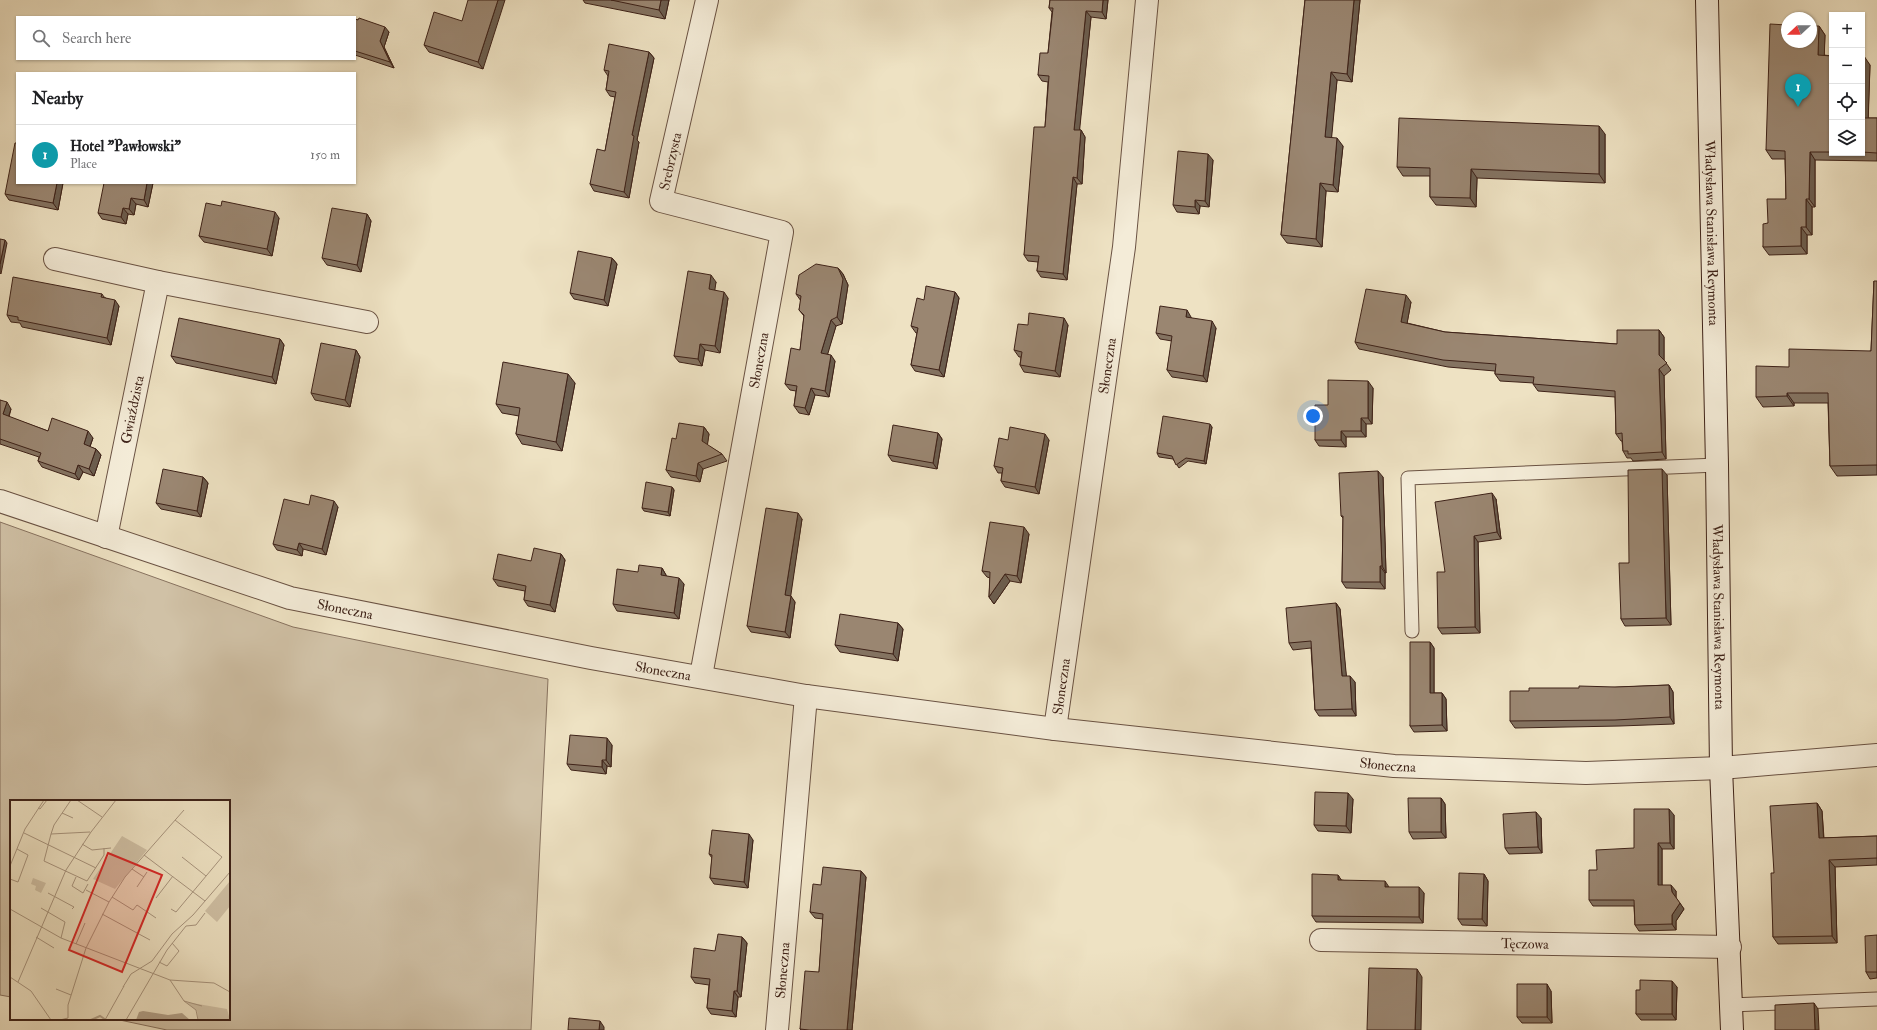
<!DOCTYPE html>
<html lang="en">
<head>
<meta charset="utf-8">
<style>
  body { margin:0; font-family:"IM FELL Double Pica",serif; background:#f6f6f6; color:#202124 }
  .controls { position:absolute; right:12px; top:12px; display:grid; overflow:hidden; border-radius:0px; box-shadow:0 1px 3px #0004 }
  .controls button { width:36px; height:36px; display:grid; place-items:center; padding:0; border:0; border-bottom:1px solid #e0e0e0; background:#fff; color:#202124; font:20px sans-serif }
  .compass { position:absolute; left:1781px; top:12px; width:36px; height:36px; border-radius:50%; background:#fff; box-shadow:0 1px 3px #0004; rotate:248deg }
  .you { position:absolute; left:1313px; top:416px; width:14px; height:14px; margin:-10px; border:3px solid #fff; border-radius:50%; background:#1a73e8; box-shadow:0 0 0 6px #1a73e833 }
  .badge { display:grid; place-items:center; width:26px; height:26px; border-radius:50%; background:#111827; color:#fff; font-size:13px; font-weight:700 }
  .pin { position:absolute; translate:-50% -33px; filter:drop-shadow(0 1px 2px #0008) }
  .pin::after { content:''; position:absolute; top:21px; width:14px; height:12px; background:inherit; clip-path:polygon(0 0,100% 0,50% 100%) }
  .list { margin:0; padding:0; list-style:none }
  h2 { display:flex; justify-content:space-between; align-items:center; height:52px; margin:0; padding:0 16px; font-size:17px }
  h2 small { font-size:13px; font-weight:400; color:#757577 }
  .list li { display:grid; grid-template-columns:26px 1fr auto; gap:12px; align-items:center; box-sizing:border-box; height:60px; padding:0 16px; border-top:1px solid #e0e0e0 }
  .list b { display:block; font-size:15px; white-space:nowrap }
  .list p { margin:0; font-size:13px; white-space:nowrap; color:#757577 }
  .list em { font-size:13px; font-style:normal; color:#757577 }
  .icon { flex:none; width:22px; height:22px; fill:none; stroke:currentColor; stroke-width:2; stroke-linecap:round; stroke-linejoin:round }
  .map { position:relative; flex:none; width:1877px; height:1030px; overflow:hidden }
  .search { position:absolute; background:#fff; box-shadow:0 1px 3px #0004; left:16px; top:16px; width:340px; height:44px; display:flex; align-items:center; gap:10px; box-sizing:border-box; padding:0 14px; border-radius:0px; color:#757577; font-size:15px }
  .panel { position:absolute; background:#fff; box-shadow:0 1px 3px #0004; left:16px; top:72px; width:340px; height:112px; border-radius:0px }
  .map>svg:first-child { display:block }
  .green { fill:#d0c1a6; stroke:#87725f }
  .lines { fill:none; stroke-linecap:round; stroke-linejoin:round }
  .lane-casing { stroke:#6a5243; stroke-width:15 }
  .street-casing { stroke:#6a5243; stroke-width:24 }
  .secondary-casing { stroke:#3e2218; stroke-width:24 }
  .lane { stroke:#f4ecd8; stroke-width:13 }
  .street { stroke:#f4ecd8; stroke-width:22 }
  .secondary { stroke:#f4ecd8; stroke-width:22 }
  .wall { fill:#847361; stroke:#3e2218 }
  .shaded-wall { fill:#6c5e4f; stroke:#3e2218 }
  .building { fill:#9a8671; stroke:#3e2218 }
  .labels { text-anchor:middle; stroke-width:3.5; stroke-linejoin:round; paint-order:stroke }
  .street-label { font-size:14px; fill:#3e2218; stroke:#f4ecd8 }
  .inset-river { fill:none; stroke:#b2a189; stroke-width:2 }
  .inset-road { fill:none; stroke:#a8957f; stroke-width:1 }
  .view { fill:#d62828; fill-opacity:0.15; stroke:#d62828; stroke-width:2 }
  .inset-edge { fill:none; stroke:#3e2218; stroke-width:2 }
</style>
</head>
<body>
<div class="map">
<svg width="1877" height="1030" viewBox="0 0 1877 1030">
  <rect width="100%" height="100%" fill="#eee2c3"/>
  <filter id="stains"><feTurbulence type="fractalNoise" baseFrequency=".005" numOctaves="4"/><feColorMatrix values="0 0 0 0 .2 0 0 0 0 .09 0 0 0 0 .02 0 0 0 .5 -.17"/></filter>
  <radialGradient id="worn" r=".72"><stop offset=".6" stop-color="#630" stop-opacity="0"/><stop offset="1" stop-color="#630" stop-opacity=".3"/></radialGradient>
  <path class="green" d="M0 522 293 627 548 679 531 1030H167L115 1019H229V801H11V997L0 995Z"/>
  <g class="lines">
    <defs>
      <path id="lane" d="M1412 631 1408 478 1717 465
        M1731 1005 1877 999"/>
      <g id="street">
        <path d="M55 259 158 282 367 322"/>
        <path id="s1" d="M0 501 290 598 591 658 806 696 1055 729 1394 766 1586 773 1721 768 1877 755"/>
        <path id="s2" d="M106 537 158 282"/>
        <path id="s3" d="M701 676 782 232 661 201 707 0"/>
        <path id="s4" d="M1055 729 1124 247 1147 0"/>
        <path id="s5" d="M1321 940 1730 947"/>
        <path id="s6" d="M777 1030 806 696"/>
      </g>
      <g id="secondary">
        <path id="s7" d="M1707 0 1717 465 1721 768 1732 1030"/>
      </g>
    </defs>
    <use href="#lane" class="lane-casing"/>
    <use href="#street" class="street-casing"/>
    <use href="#secondary" class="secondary-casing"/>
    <use href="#lane" class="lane"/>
    <use href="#street" class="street"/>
    <use href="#secondary" class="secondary"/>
  </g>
  <path class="wall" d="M583 0H669L665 19 585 3Z
    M1050 0H1108L1106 19 1091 17 1079 130H1081L1085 137 1082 184H1077L1067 280 1041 277 1037 271 1038 262 1028 261 1024 255 1045 127 1048 82 1042 81 1038 75 1048 53 1052 12 1049 8Z
    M1305 0H1360L1352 82 1337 80 1331 137 1343 146 1338 192 1326 191 1322 247 1287 243 1281 235Z
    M355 19 389 32 384 47 394 68 355 55Z
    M462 21 483 69 429 52 424 45Z
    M1819 26 1825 35 1824 55 1832 56V153H1862V56L1870 65 1868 118H1877V161L1815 160V207H1812V235H1807V254L1769 255 1763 247 1768 223 1786 199 1785 159H1772L1766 150Z
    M649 52 654 58 637 140 639 142 629 198 594 191 590 184 605 151 615 97 610 96 606 90 608 76 604 70Z
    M1605 134V183L1477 178 1476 207 1436 205 1430 197V176H1403L1397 167Z
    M1213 160 1209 207 1200 206 1199 214 1177 212 1173 205Z
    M17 183H63L58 210 9 200 5 194Z
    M153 183 148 207 136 204 134 215 128 214 126 224 102 219 98 213Z
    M221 206 279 218 272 256 204 242 199 236Z
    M367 214 371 221 361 272 327 265 322 258Z
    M612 258 617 264 608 306 574 299 570 293Z
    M838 268 843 274 848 285 842 324 836 326 827 354 835 361 829 397 815 395 809 415 799 413 794 406 796 391 790 390 785 384 800 350 804 316 799 310 801 301 796 294Z
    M1874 281 1877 475 1837 476 1830 466 1828 403H1794V406L1763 407 1756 397 1789 367 1871 351Z
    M716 282 714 290 728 298 720 353 705 350 702 366 679 362 674 356Z
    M955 292 959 298 944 377 915 371 911 365 917 333H916L911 326Z
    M102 294 104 297 119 306 111 345 22 327 20 323 11 322 7 315Z
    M1411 302 1407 323 1445 332 1617 344 1659 330 1664 337V360L1671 370 1664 376 1666 459 1633 461 1631 458H1627L1623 451 1622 441H1621L1616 434 1615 397 1538 391 1533 384 1534 383 1500 381 1495 374V371L1448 367 1359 349 1355 342Z
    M1191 317V318L1216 328 1207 382 1172 377 1167 370 1172 341 1160 339 1156 333Z
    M1068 325 1060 377 1024 372 1020 365 1021 357H1019L1014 350Z
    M280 339 284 345 276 384 176 363 171 356Z
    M356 350 360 357 350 407 315 400 311 393Z
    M575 383 562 451 522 444 516 434 519 416 502 413 496 404Z
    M1373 388 1372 424H1366V437H1346V447L1319 446 1315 440 1328 405Z
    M0 400 11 409 9 417 48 431 93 438 90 447 96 449 101 455 94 476 83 472 79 480 42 467 38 461 39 457 0 444Z
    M704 427 709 434 707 445 722 454 727 461 703 469 700 482 671 477 666 470 676 439Z
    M1212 427 1206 464 1188 461 1179 468 1173 459 1159 457 1157 453Z
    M938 433 942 439 937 469 892 461 888 455Z
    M1008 440H1049L1039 494 1005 487 1001 481 1002 473H998L994 466Z
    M1667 475 1671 625 1625 626 1621 619 1629 563Z
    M203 477 208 483 201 517 161 509 156 503Z
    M1383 477 1386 573H1385V589L1346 588 1342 582 1343 518 1341 516Z
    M672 487 674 490 670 516 644 511 642 508Z
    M1496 499 1501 539 1478 542 1480 633 1442 634 1438 628 1445 572Z
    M338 507 326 555 303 549 302 556 277 550 273 544Z
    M802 519 790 596 795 602 790 638 751 632 747 626Z
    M1029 534 1021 583 1010 581 994 604 989 597 990 578 987 577 982 571Z
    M561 554 565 560 555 612 528 606 524 600 525 591 498 586 493 579 531 561Z
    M662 568 666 575V576L684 584 679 619 617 611 613 604Z
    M1336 603 1340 609 1346 676 1355 682 1356 716H1319L1315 710 1311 648 1293 650 1289 643Z
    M898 623 903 629 898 661 840 652 835 645Z
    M1430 642 1434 648V693H1442L1446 699 1447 731 1414 732 1410 726Z
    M1669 685 1673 692 1674 724 1620 726 1515 728 1510 721 1529 691Z
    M612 745 611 767 607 766 606 774 571 770 567 764Z
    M1441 798 1445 804 1446 838 1413 839 1409 832Z
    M1353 799 1351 833 1318 831 1314 825Z
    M1817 803 1822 811 1824 838 1877 836V865L1835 867 1837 943 1778 944 1773 937 1774 873Z
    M1674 815V849H1662V885L1676 891V898L1684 909 1676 921V930L1639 931 1635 925 1634 906H1593L1589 900 1634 848Z
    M1541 818 1542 853 1509 854 1505 848Z
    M753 840 748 888 714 884 710 878 712 858 709 854Z
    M861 871 866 877 852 1030H801L800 1029 819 972 823 919 815 918 810 912 821 885Z
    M1484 874 1488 881 1487 926 1462 925 1458 919Z
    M1338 875 1341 880 1424 893 1423 923 1316 922 1312 916Z
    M1877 935V978L1870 979 1866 972Z
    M742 937 747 943 741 997H738L736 1017 711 1014 707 1008 709 985 695 983 691 977 715 951Z
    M1677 987 1676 1020H1641L1636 1014 1640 990Z
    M1551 991 1552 1023H1522L1517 1017Z"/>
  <path class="shaded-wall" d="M498 0H505L483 69 478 62Z
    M661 0H669L665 19 659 10Z
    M1103 0H1108L1106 19 1102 12Z
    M1354 0H1360L1352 82 1347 74Z
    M1086 11 1091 17 1079 136 1074 130Z
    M1819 26 1825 35 1824 64 1818 55Z
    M385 27 389 32 384 47 394 68 390 62 380 41Z
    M649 52 654 58 637 140 639 142 629 198 624 192 632 135Z
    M1864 56 1870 65 1868 126 1862 118Z
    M1331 72 1337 80 1331 144 1325 137Z
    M1599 126 1605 134V183L1599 174Z
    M1081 130 1085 137 1082 184 1077 178Z
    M1337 138 1343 146 1338 192 1333 185Z
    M1810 152 1815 160V207L1809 199Z
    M1208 154 1213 160 1209 207 1205 201Z
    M1471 169 1477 178 1476 207 1470 198Z
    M1073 177 1077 184 1067 280 1063 274Z
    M57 183H63L58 210 53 203Z
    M147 183H153L148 207 144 200Z
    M1320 183 1326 191 1322 247 1316 239Z
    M131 198 136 204 134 215 129 209Z
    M1806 199 1812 207V235L1806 227Z
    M1195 200 1200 206 1199 214 1195 207Z
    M123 208 128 214 126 224 121 217Z
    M275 212 279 218 272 256 267 249Z
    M367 214 371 221 361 272 357 265Z
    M1801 227 1807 235V254L1801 246Z
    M5 240 7 243 1 274 0 273V264Z
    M612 258 617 264 608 306 604 300Z
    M838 268 843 274 848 285 842 324 837 317Z
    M711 275 716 282 714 296 709 289Z
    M724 292 728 298 720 353 715 346Z
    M955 292 959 298 944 377 939 370Z
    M1406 295 1411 302 1406 329 1401 322Z
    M115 300 119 306 111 345 107 338Z
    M1187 310 1191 317 1190 323 1186 317Z
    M1064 318 1068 325 1060 377 1055 371Z
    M831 320 836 326 826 360 821 353Z
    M1212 321 1216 328 1207 382 1203 376Z
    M1659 330 1664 337V361L1659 355Z
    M280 339 284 345 276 384 272 377Z
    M700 344 705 350 702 366 698 359Z
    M356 350 360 357 350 407 345 400Z
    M831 355 835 361 829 397 825 391Z
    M1659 369 1664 376 1666 459 1662 452Z
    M568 374 575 383 562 451 556 442Z
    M1368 381 1373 388 1372 424 1368 418Z
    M811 388 815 395 809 415 805 408Z
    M1787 393 1794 403V406L1787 396Z
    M7 402 11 409 7 421 3 414Z
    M1361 418 1366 424V437L1361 431Z
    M1210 424 1212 427 1206 464 1204 461Z
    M704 427 709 434 707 448 702 441Z
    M88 431 93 438 88 451 84 444Z
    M1341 431 1346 437V447L1341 440Z
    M938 433 942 439 937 469 933 463Z
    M1045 434 1049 440 1039 494 1035 487Z
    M96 449 101 455 94 476 89 469Z
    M698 463 703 469 700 482 696 476Z
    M78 465 83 472 79 480 75 474Z
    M1662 469 1667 475 1671 625 1666 618Z
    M1378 471 1383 477 1386 573 1382 566Z
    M203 477 208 483 201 517 197 511Z
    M672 487 674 490 670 516 668 512Z
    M1492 493 1496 499 1501 539 1497 532Z
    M334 501 338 507 326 555 322 549Z
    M798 513 802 519 790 601 785 595Z
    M1024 527 1029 534 1021 583 1017 576Z
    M1474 536 1478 542 1480 633 1475 627Z
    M299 543 303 549 302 556 297 550Z
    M561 554 565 560 555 612 550 605Z
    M1380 566 1385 573V589L1380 582Z
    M662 568 666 575 665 582 661 575Z
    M1005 574 1010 581 994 604 989 597Z
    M679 578 684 584 679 619 674 613Z
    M791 596 795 602 790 638 785 632Z
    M1336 603 1340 609 1347 682 1342 676Z
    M898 623 903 629 898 661 893 654Z
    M1430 642 1434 648V699L1430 693Z
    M1350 676 1355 682 1356 716 1352 709Z
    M1669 685 1673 692 1674 724 1670 717Z
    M1442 693 1446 699 1447 731 1442 725Z
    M607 738 612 745 611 767 606 760Z
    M602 760 607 766 606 774 602 767Z
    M1348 793 1353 799 1351 833 1346 826Z
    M1441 798 1445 804 1446 838 1441 832Z
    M1817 803 1822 811 1824 845 1819 838Z
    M1669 809 1674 815V849L1670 843Z
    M1536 812 1541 818 1542 853 1538 847Z
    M749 834 753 840 748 888 744 882Z
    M1658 843 1662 849V891L1658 885Z
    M1829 860 1835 867 1837 943 1832 936Z
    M861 871 866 877 852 1030H847Z
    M1484 874 1488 881 1487 926 1482 919Z
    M1338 875 1342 881 1338 880Z
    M1385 881 1389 887H1385Z
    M1671 885 1676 891V898L1672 892Z
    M1419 887 1424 893 1423 923 1419 917Z
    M1680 903 1684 909 1676 921V930L1672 924V915Z
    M742 937 747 943 741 997 737 991Z
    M1417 969 1422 977 1421 1030H1415Z
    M1672 981 1677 987 1676 1020 1672 1014Z
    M1547 984 1551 991 1552 1023 1547 1017Z
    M734 991 738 997 736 1017 732 1011Z
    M1814 1003 1818 1009 1819 1030H1815Z
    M600 1021 604 1027V1030H599Z"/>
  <path class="building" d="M468 0H498L478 62 424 45 434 12 462 21Z
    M611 0H661L659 10Z
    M1050 0H1103L1102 12 1086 11 1074 130H1081L1077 178 1073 177 1063 274 1037 271 1039 256 1024 255 1034 127H1045L1049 76 1038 75 1040 53H1048L1053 8H1049Z
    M1305 0H1354L1347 74 1331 72 1325 137 1337 138 1333 185 1320 183 1316 239 1281 235Z
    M359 18 385 27 380 41 390 62 355 51V19L358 20Z
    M1770 24 1787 25V42H1811V26H1819L1818 55 1832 56V152H1810L1809 199H1806V227H1801V246L1763 247V224L1768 223 1767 199H1786L1785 151 1766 150Z
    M609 44 649 52 632 135 634 136 624 192 590 184 597 149 605 151 616 92 606 90 609 71 604 70Z
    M1862 56H1864L1862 118H1877V153L1862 152Z
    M1399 118 1599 126V174L1471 169 1470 198 1430 197V168L1397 167Z
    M15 143H17V183H57L53 203 5 194Z
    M1178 151 1208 154 1205 201 1195 200V207L1173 205Z
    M104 183H147L144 200 131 198 129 209 123 208 121 217 98 213Z
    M222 201 275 212 267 249 199 236 206 203 221 206Z
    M332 208 367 214 357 265 322 258Z
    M0 239 5 240 0 264Z
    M578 251 612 258 604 300 570 293Z
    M816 264 838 268 843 279 837 317 831 320 821 353 831 355 825 391 811 388 805 408 794 406 797 386 785 384 791 348 800 350 804 315 799 310 801 296 796 294 799 275Z
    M688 271 711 275 709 289 724 292 715 346 700 344 698 359 674 356Z
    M13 277 102 294 101 297 115 300 107 338 18 320V317L7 315Z
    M1874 281H1877V465L1830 466 1828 393H1787V396L1756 397V366L1789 367V349L1871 351Z
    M926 286 955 292 939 370 911 365 918 328 911 326 917 298 924 300Z
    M1366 289 1406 295 1401 322 1445 332 1617 344V330H1659V355L1667 363 1659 369 1662 452 1628 454V451H1623L1622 433 1616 434 1615 391 1533 384 1534 377 1495 374 1496 364 1443 360 1355 342Z
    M1160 306 1187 310 1186 317 1212 321 1203 376 1167 370 1172 336 1156 333Z
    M1029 313 1064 318 1055 371 1020 365 1022 352 1014 350 1018 324 1028 325Z
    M179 318 280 339 272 377 171 356Z
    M321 343 356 350 345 400 311 393Z
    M503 362 568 374 556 442 516 434 520 408 496 404Z
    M1328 380 1368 381V418H1361V431H1341V440H1315V405H1328Z
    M0 400 7 402 3 414 48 431 52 418 88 431 84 444 96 449 89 469 78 465 75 474 38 461 41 453 0 439Z
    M1163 416 1210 424 1204 461 1186 458 1176 465 1172 456 1157 453Z
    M679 423 704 427 702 441 722 454 698 463 696 476 666 470 672 438 676 439Z
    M893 425 938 433 933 463 888 455Z
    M1010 427 1045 434 1035 487 1001 481 1003 468 994 466 999 438 1008 440Z
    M163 469 203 477 197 511 156 503Z
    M1662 469 1666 618 1621 619 1619 563H1629L1628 470Z
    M1378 471 1382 566H1380V582H1342L1343 516H1341L1339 473Z
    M646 482 672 487 668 512 642 508Z
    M1492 493 1497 532 1474 536 1475 627 1438 628 1437 572H1445L1435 502Z
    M311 495 334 501 322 549 299 543 297 550 273 544 284 499 309 505Z
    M766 508 798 513 785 595 791 596 785 632 747 626Z
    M990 522 1024 527 1017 576 1005 574 989 597 990 572 982 571Z
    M534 548 561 554 550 605 524 600 526 586 493 579 498 554 531 561Z
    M639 565 662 568 661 575 679 578 674 613 613 604 617 569 638 572Z
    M1336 603 1342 676H1350L1352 709 1315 710 1311 641 1289 643 1286 608Z
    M840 614 898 623 893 654 835 645Z
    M1410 642H1430V693H1442V725L1410 726Z
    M1669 685 1670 717 1615 720 1510 721V691H1529V688H1579V686L1615 687Z
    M570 735 607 738 606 760H602V767L567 764Z
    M1315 792 1348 793 1346 826 1314 825Z
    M1408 798H1441V832H1409Z
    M1817 803 1819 838 1877 836V858L1829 860 1832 936 1773 937 1771 873H1774L1770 806Z
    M1634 809H1669L1670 843H1658V885H1671L1672 892 1680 903 1672 915V924L1635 925 1634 900H1589V870H1597L1596 850 1634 848Z
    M1536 812 1538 847 1505 848 1503 814Z
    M712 830 749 834 744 882 710 878 712 855 709 854Z
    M823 867 861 871 847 1030H809L800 1029 805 971 819 972 823 914 810 912 813 884 821 885Z
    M1459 873 1484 874 1482 919H1458Z
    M1312 874 1338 875V880L1385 881V887H1419V917L1312 916Z
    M718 934 742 937 737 991H734L732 1011 707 1008 710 979 691 977 694 948 715 951Z
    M1877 935V972H1866L1865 936Z
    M1369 968 1417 969 1415 1030H1367Z
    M1640 980 1672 981V1014H1636V990H1640Z
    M1517 984H1547V1017H1517Z
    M1814 1003 1815 1030H1775V1005Z
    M569 1018 600 1021 599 1030H568Z"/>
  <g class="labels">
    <g class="street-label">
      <text dy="5" stroke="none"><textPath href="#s3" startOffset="617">Srebrzysta</textPath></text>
      <text dy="5" stroke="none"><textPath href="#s7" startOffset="233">Władysława Stanisława Reymonta</textPath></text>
      <text dy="5" stroke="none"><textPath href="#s3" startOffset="321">Słoneczna</textPath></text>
      <text dy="5" stroke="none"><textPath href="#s4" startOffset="367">Słoneczna</textPath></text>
      <text dy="5" stroke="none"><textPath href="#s2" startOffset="130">Gwiaździsta</textPath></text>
      <text dy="5" stroke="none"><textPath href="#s1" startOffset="362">Słoneczna</textPath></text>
      <text dy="5" stroke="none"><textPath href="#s7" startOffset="617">Władysława Stanisława Reymonta</textPath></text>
      <text dy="5" stroke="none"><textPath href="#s1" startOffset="686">Słoneczna</textPath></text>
      <text dy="5" stroke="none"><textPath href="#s4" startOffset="43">Słoneczna</textPath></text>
      <text dy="5" stroke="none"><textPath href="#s1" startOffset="1417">Słoneczna</textPath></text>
      <text dy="5" stroke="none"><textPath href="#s5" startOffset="204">Tęczowa</textPath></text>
      <text dy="5" stroke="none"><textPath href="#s6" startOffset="60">Słoneczna</textPath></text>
    </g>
  </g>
  <g transform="translate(10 800)">
    <rect width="220" height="220" fill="#eee2c3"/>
    <path d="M112 36 137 50 105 89 83 79ZM23 78 36 83 31 93 25 90 26 86 21 84ZM220 81V106L207 122 195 111ZM176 202 217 209 220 220H188L187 211Z" fill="#d0c1a6"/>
    <path d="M133 211 158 215 172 213 180 220H126L129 212Z" fill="#b2a189"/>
    <path class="inset-river" d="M81 220 90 216 96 220"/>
    <path class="inset-road" d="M67 0 92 17M28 8 30 9 37 0M52 13 63 18M80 32 41 34 34 61 77 81 94 55V48M14 33 86 68M41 34 44 25 61 0M72 44 82 50 101 48M134 55 195 101M172 57 196 76M0 66 15 29 34 0M122 69 134 77M66 77 62 86 73 93 78 84M0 79 8 82 18 55 7 49M127 87 137 72M76 90 99 102M38 93 64 107 62 109M102 97 123 110 127 105 146 118M146 98 163 76M31 108 55 122 51 138M0 109 51 138 160 180 204 183 220 192M161 109 166 112 212 57 165 20M92 114 140 140M26 137 44 148M66 144 75 123M149 162 157 166 169 151 162 143M0 177 21 191 41 220M160 180 174 201 186 210 188 220M8 182 56 70 81 32 106 0M113 187 121 174 142 161 162 134 183 115 220 72M46 189 61 195M174 201 192 206M50 220 58 218V205L76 148 99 102 115 77 174 10M95 220 114 186M116 220 157 150 176 126 186 125 195 113"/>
    <path class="view" d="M98 53 152 75 112 172 59 150Z"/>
    <rect width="220" height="220" class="inset-edge"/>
  </g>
  <rect width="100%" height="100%" filter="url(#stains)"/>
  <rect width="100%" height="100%" fill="url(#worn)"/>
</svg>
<div class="controls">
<button>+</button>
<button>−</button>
<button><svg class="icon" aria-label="locate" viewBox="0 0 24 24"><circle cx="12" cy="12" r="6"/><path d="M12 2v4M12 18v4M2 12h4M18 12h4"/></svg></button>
<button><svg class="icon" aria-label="layers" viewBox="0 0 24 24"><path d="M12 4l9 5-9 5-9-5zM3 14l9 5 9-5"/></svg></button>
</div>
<svg class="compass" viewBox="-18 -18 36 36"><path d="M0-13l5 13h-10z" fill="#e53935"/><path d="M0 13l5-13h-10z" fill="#757577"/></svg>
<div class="you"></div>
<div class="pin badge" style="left:1798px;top:107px;background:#0f9aa8">1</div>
<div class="search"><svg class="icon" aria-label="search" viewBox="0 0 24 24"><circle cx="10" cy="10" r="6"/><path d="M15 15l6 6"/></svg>Search here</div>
<section class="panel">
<h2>Nearby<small></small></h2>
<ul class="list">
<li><span class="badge" style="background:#0f9aa8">1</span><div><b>Hotel &quot;Pawłowski&quot;</b><p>Place</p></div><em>150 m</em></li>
</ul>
</section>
</div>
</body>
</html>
